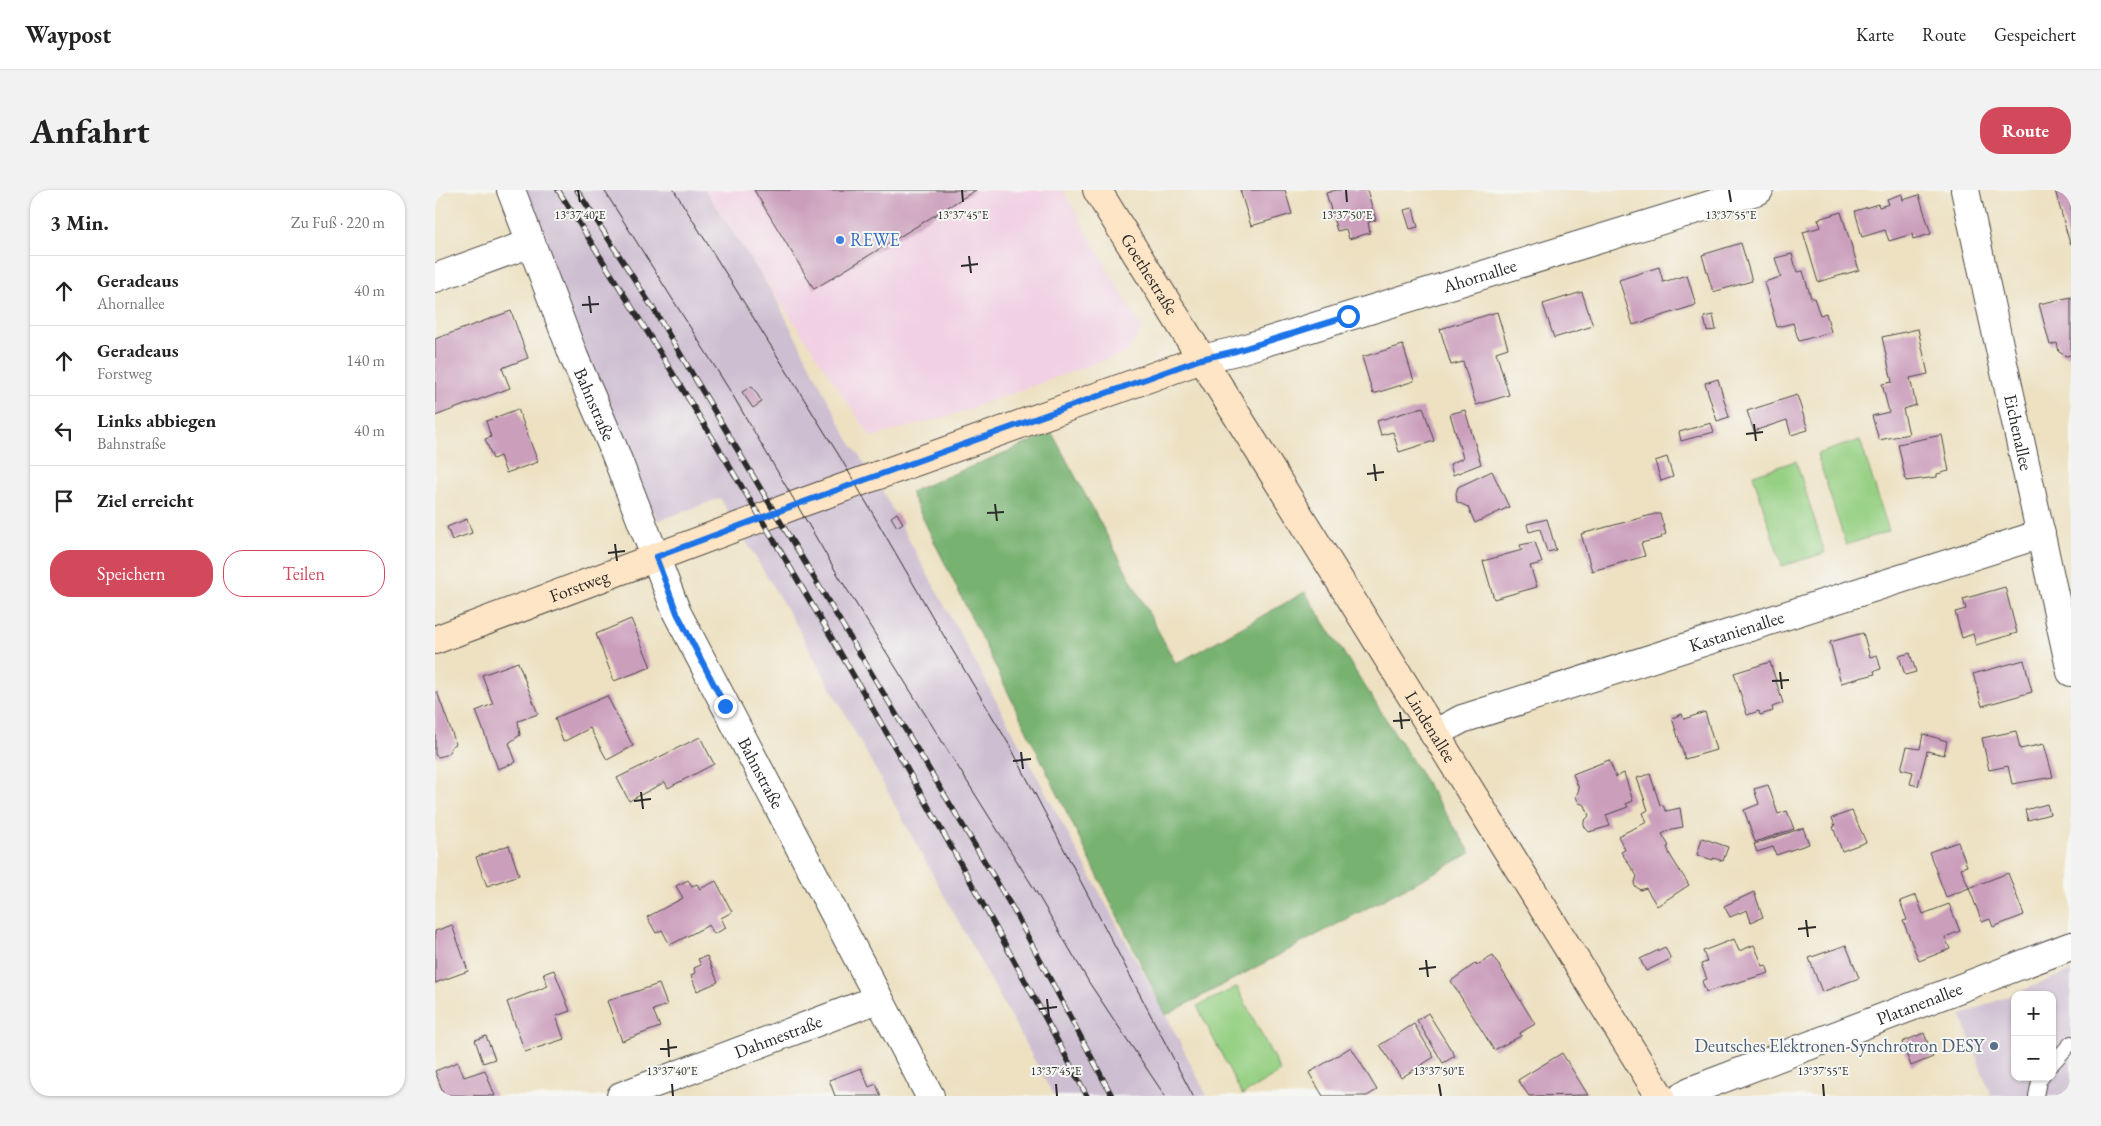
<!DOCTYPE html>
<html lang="de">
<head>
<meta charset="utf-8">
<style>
  body { margin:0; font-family:"EB Garamond",serif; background:#f2f2f2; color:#222 }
  .controls { position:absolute; right:15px; bottom:15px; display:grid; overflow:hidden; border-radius:10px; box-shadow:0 1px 4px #0004 }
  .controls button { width:45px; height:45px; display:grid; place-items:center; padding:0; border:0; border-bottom:1px solid #e0e0e0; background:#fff; color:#222; font:25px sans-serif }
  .stop { position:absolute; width:15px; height:15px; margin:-11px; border:4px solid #1a73e8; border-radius:50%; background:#fff }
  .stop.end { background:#1a73e8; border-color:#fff; box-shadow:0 1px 5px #0008 }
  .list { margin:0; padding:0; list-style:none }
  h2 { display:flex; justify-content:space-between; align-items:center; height:65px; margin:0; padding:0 20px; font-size:21px }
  h2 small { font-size:16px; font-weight:400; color:#767676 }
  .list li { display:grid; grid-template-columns:32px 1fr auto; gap:15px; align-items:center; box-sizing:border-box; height:70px; padding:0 20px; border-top:1px solid #e0e0e0 }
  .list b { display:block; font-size:19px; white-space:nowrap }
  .list p { margin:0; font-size:16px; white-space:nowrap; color:#767676 }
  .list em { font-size:16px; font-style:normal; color:#767676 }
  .actions { display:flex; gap:10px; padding:15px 20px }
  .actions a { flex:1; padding:11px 0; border:1px solid #d1495b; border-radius:20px; text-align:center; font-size:18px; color:#d1495b }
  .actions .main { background:#d1495b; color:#fff }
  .icon { flex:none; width:28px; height:28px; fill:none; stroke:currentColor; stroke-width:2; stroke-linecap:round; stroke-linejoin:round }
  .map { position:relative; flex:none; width:1636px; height:906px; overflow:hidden; border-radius:20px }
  header { display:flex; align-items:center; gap:30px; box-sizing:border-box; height:70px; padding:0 25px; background:#fff; border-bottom:1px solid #e0e0e0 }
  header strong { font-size:24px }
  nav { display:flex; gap:28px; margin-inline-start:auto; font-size:18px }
  .intro { display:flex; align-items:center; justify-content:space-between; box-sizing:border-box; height:120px; padding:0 30px }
  h1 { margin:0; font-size:35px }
  .button { padding:12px 22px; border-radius:20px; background:#d1495b; color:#fff; font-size:18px; font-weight:700 }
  main { display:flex; gap:30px; padding:0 30px }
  aside { flex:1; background:#fff; border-radius:20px; box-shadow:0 1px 4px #0004 }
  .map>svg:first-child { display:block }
  .built { fill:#f1d0e3 }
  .industrial { fill:#cebed1; fill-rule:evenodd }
  .green { fill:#96d083; stroke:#607e57 }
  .forest { fill:#78b271; stroke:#526e4e }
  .building { fill:#cb9ebc }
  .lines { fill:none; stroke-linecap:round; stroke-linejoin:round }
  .service-casing { stroke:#484642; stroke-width:16 }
  .minor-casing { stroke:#484642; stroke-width:30 }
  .secondary-casing { stroke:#484642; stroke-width:30 }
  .service { stroke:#fff; stroke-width:14 }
  .minor { stroke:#fff; stroke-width:28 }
  .secondary { stroke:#fee5c5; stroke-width:28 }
  .tram { stroke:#2b2b2b; stroke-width:1 }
  .rail-casing { stroke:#2b2b2b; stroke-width:5.5 }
  .rail { stroke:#f6f6f2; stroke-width:4; stroke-dasharray:11; stroke-linecap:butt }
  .route { stroke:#1a73e8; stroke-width:6 }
  .ticks { fill:none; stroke:#2b2b2b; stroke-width:2 }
  .shop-dot { fill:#3f7fe0; stroke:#f6f6f2; stroke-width:2 }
  .service-dot { fill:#5c6f8a; stroke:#f6f6f2; stroke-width:2 }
  .labels { text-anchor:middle; stroke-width:4; stroke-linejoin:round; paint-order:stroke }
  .shop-label { font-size:18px; fill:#366cbe; stroke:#f6f6f2; text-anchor:start }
  .street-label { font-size:18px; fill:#2b2b2b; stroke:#f6f6f2 }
  .service-label { font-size:18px; fill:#4e5e75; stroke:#f6f6f2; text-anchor:end }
  .ticks-label { font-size:12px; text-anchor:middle; fill:#2b2b2b; stroke:#f6f6f2; stroke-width:4; stroke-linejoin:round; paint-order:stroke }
</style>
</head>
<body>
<header>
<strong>Waypost</strong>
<nav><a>Karte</a><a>Route</a><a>Gespeichert</a></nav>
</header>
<div class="intro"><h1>Anfahrt</h1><a class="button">Route</a></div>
<main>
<aside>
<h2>3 Min.<small>Zu Fuß · 220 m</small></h2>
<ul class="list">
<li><svg class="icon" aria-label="ahead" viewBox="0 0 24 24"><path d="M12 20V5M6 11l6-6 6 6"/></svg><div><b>Geradeaus</b><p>Ahornallee</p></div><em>40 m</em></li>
<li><svg class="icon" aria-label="ahead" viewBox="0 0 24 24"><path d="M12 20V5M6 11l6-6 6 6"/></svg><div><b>Geradeaus</b><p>Forstweg</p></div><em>140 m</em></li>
<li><svg class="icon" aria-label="left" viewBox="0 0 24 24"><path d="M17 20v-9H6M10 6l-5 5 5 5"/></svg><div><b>Links abbiegen</b><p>Bahnstraße</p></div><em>40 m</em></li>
<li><svg class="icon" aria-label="arrive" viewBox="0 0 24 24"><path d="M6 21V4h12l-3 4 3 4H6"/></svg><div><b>Ziel erreicht</b></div></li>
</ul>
<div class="actions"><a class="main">Speichern</a><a>Teilen</a></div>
</aside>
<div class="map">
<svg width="1636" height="906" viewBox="0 0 1636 906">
  <rect width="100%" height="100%" fill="#f6f6f2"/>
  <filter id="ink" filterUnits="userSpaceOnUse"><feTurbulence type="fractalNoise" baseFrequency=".02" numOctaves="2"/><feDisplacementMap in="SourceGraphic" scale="10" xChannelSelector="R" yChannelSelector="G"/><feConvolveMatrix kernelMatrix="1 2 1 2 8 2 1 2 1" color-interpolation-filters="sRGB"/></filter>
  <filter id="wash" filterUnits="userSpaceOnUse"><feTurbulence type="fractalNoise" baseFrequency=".0096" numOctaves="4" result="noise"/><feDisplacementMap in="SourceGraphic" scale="20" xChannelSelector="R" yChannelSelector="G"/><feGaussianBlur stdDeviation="1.12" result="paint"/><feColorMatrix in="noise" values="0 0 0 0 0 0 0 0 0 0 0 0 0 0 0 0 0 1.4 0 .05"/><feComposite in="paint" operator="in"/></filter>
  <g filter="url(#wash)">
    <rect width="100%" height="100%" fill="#ede1c2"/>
    <path class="built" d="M270 0H628L707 139 692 162 520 224 436 247Z"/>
    <path class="industrial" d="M85 0H270L338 103 413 249 447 300 731 825 772 906H619L363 438 285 308 223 331 143 156Z
      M1636 781V906H1556L1526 825ZM1580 805H1617V887H1580Z"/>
    <path class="green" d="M1425 250 1454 341 1411 355 1382 264Z
      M1361 271 1390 363 1347 376 1318 285Z
      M802 797 846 882 807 905 762 816Z"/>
    <path class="forest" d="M617 243 741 474 870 402 1036 663 731 825 475 302Z"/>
    <g id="blocks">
      <path class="building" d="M319 0H541L379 99Z
        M805 0H850L857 24 816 36Z
        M901 0H932L941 30 933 32 935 43 914 49 911 39 902 41 891 3Z
        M1620 0H1636V54H1635Z
        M1467 4 1468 10 1484 5 1496 44 1478 49 1477 44 1454 51 1450 40 1427 47 1420 21 1443 14 1444 17 1454 14 1452 9Z
        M978 18 983 37 975 39 969 20Z
        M1406 22 1424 80 1383 92 1368 42 1386 37 1383 29Z
        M1306 53 1317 91 1278 102 1267 65Z
        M1357 64 1362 82 1368 81 1376 108H1379L1385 125 1391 123 1396 142 1364 151 1358 133 1342 137 1329 92 1346 87 1340 68Z
        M1224 77 1228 92 1252 85 1261 115 1198 135 1184 90Z
        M1147 102 1158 136 1119 148 1108 114Z
        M1636 107V165L1631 166 1624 162 1622 153 1615 155 1604 114Z
        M76 121 93 168 67 178 75 198 0 226V149Z
        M1062 122 1073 158 1061 162 1074 205 1041 215 1028 172 1016 175 1005 139Z
        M1278 125 1281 140 1272 141 1269 127Z
        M1483 139 1493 184 1475 188 1481 215 1468 219 1474 244 1444 250 1437 226 1454 222 1447 194 1457 192 1447 147Z
        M968 155 979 191 938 204 927 167Z
        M1283 189 1294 227 1282 231 1270 193Z
        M317 196 327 212 318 218 307 202Z
        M1362 205 1373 240 1356 245 1352 230 1319 241 1312 221Z
        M988 217 999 251 964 262 958 242 946 245 942 231Z
        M83 219 103 272 71 283 65 266 58 269 50 249 56 247 51 231Z
        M1030 220 1046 274 1018 285 1015 274 1028 268 1015 224Z
        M1276 233 1279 242 1246 251 1244 242Z
        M1507 245 1514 281 1502 284V287L1471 291 1463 254Z
        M1232 267 1238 287 1226 291 1220 271Z
        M1057 281 1074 317 1040 333 1033 317 1022 312 1021 303 1023 297Z
        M462 323 468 333 462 337 456 327Z
        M1220 324H1225L1231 344 1226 346 1227 348 1206 353 1210 366 1157 381 1146 344Z
        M32 329 37 343 17 350 12 337Z
        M1112 329 1121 360 1112 362 1105 339 1094 342 1092 334Z
        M1100 352 1107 373 1095 376 1102 397 1059 409 1048 371 1087 360 1085 355Z
        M1570 397 1582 443 1541 455 1538 444 1527 448 1520 422 1531 419 1528 409Z
        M196 429 216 477 179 491 161 444Z
        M1428 443 1435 467 1442 465 1446 479 1439 481 1440 484 1406 493 1395 452Z
        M1475 463 1481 482 1470 485 1464 466Z
        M1589 470 1597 502 1547 516 1538 484Z
        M83 472 103 524 83 531 85 545 74 553 81 572 63 579 41 521 58 514 47 485Z
        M1335 472 1348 513 1337 517 1338 521 1325 525 1324 521 1312 525 1299 483Z
        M2 502 21 554 17 556 13 564 4 567 0 565V503Z
        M172 506 198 556 172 570 155 538 128 552 120 528Z
        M1270 522 1281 560 1250 569 1237 528 1247 524 1249 529Z
        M1581 541 1585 559 1609 554 1618 587 1577 594 1573 576 1554 580 1547 548Z
        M1488 544 1512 551 1509 565 1492 561 1483 596 1475 594 1478 582 1466 579 1472 557 1485 559Z
        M265 547 279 574 233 598 230 592 194 611 182 588Z
        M1174 570 1181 587 1189 583 1198 611 1191 614 1193 617 1171 625 1175 636 1154 642 1149 636V631L1154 626 1150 615 1144 613 1141 607 1144 599 1138 584Z
        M1215 584 1225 615 1227 614 1231 621 1245 618 1248 637 1237 639 1227 644 1234 656 1232 657 1235 665 1254 695 1222 716 1211 698 1205 700 1199 695 1202 686 1186 662 1190 660 1183 646 1212 632 1208 623 1213 620 1202 588Z
        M1333 595 1343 624 1352 621 1359 639 1320 652 1309 620 1324 614 1319 599Z
        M1612 614 1615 624 1593 630 1590 620Z
        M1417 621 1431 652 1407 661 1398 637 1400 636 1397 628Z
        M1368 638 1374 654 1341 665 1338 657 1322 662 1319 654Z
        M1267 648 1293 657 1288 671 1278 668V670L1262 665Z
        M1523 652 1532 676 1526 678 1534 698 1573 683 1589 725 1558 737 1555 729 1547 732 1534 698 1511 707 1494 662Z
        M74 655 84 685 52 696 41 667Z
        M253 690 257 696 262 694 265 699 281 691 297 722 286 728 291 738 279 744 274 735 235 755 227 740 221 743 212 727 248 708 241 696Z
        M1319 702 1328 727 1316 732 1312 720 1295 727 1289 716Z
        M1481 705 1488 724 1514 714 1525 741 1510 747 1515 759 1484 771 1468 731 1472 730 1465 711Z
        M17 735 33 781 0 793V741Z
        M1299 749 1304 761 1319 755 1328 776 1331 775 1334 783 1271 802 1267 791 1272 789 1266 774 1272 772 1268 761Z
        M1411 755 1424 788 1387 802 1374 768Z
        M1230 757 1236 769 1211 781 1205 769Z
        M272 766 283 792 262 801 256 785 260 783 259 778 266 775 263 769Z
        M1058 766 1100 834 1085 843 1086 846 1059 860 1016 791 1041 773 1042 775Z
        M119 780 135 821 121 826 129 849 90 862 72 812 113 796 108 784Z
        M224 794 232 815 218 820 225 837 187 851 172 811Z
        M993 823 1020 866 1008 873 982 830Z
        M979 834 999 867 966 888 945 855Z
        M1489 843 1498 867 1476 876 1467 852Z
        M51 846 60 869 48 873 40 850Z
        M916 857 942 900 932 906H888L874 883Z
        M1127 863 1153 905 1094 906 1083 890Z
        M23 872 29 887 50 880 60 906 9 905 0 881Z
        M426 878 434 897 441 894 446 906H400L394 890Z"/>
    </g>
  </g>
  <g filter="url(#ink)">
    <use href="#blocks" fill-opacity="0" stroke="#484642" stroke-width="1"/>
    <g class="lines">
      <defs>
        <path id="service" d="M1617 874 1636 853
          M1601 906 1604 891 1607 887"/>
        <g id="minor">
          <path id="s1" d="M76 0 139 167 177 255 242 423 495 906"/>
          <path id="s2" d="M1530 0 1636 482"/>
          <path d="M0 88 96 53"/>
          <path id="s3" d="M767 169 801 161 1324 0"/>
          <path id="s4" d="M999 544 1027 529 1606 344"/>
          <path id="s5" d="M186 906 443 809"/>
          <path id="s6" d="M1248 906 1255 901 1636 756"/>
        </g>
        <g id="secondary">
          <path id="s7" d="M662 0 1225 906"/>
          <path id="s8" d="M0 450 363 314 767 169"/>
        </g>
      </defs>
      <use href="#service" class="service-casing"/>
      <use href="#minor" class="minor-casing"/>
      <use href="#secondary" class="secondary-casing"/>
      <use href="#service" class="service"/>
      <use href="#minor" class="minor"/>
      <use href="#secondary" class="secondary"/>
      <path class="tram" d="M169 0 297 204 403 385 600 700 655 794 730 906
        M239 0 405 267 497 426 575 556 758 906"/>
      <defs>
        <path id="rail" d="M123 0C311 295 488 597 652 906
          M142 0 221 123 324 296 578 719 677 906"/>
      </defs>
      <use href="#rail" class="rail-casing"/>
      <use href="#rail" class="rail"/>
    </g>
  </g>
  <g class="lines" filter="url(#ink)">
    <path class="route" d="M290 516 242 423 221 367 363 314 766 169 801 161 913 126"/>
  </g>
  <path class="ticks" d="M143 0 145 12M527 0 528 12M911 0 912 12M1294 0 1296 12M534 66 536 83M526 76 543 74M154 106 156 123M147 115 164 114M1319 234 1321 251M1311 244 1328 242M939 274 941 291M932 284 949 282M560 314 562 331M552 323 569 322M180 354 182 371M173 363 190 361M1345 482 1347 499M1337 491 1354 490M965 522 967 539M958 531 975 530M586 562 588 579M578 571 596 569M206 602 208 619M199 611 216 609M1371 730 1373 747M1363 739 1381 737M991 770 993 787M984 779 1001 777M612 809 614 827M604 819 622 817M233 849 234 867M225 859 242 857M237 894 238 906M621 894 622 906M1004 894 1006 906M1388 894 1389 906"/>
  <circle class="shop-dot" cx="405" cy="50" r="5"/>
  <circle class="service-dot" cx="1559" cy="856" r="5"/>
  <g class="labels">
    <g class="shop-label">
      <text x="415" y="56">REWE</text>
    </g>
    <g class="street-label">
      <text dy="6" stroke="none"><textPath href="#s7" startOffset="99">Goethestraße</textPath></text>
      <text dy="6" stroke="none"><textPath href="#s3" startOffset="290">Ahornallee</textPath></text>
      <text dy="6" stroke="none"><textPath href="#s1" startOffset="230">Bahnstraße</textPath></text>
      <text dy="6" stroke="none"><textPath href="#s2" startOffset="248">Eichenallee</textPath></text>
      <text dy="6" stroke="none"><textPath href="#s8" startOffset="154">Forstweg</textPath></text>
      <text dy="6" stroke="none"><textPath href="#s4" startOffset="320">Kastanienallee</textPath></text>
      <text dy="6" stroke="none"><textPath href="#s7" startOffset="632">Lindenallee</textPath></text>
      <text dy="6" stroke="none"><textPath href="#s1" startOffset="635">Bahnstraße</textPath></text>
      <text dy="6" stroke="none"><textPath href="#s6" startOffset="254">Platanenallee</textPath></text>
      <text dy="6" stroke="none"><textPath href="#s5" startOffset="168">Dahmestraße</textPath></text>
    </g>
    <g class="service-label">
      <text x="1549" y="862">Deutsches Elektronen-Synchrotron DESY</text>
    </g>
  </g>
  <g class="ticks-label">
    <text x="145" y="29">13°37'40"E</text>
    <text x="528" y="29">13°37'45"E</text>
    <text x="912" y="29">13°37'50"E</text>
    <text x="1296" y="29">13°37'55"E</text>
    <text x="237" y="885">13°37'40"E</text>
    <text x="621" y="885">13°37'45"E</text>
    <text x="1004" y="885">13°37'50"E</text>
    <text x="1388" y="885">13°37'55"E</text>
  </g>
</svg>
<div class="controls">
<button>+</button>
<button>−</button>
</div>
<div class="stop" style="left:913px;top:126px"></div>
<div class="stop end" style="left:290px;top:516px"></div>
</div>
</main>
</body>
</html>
